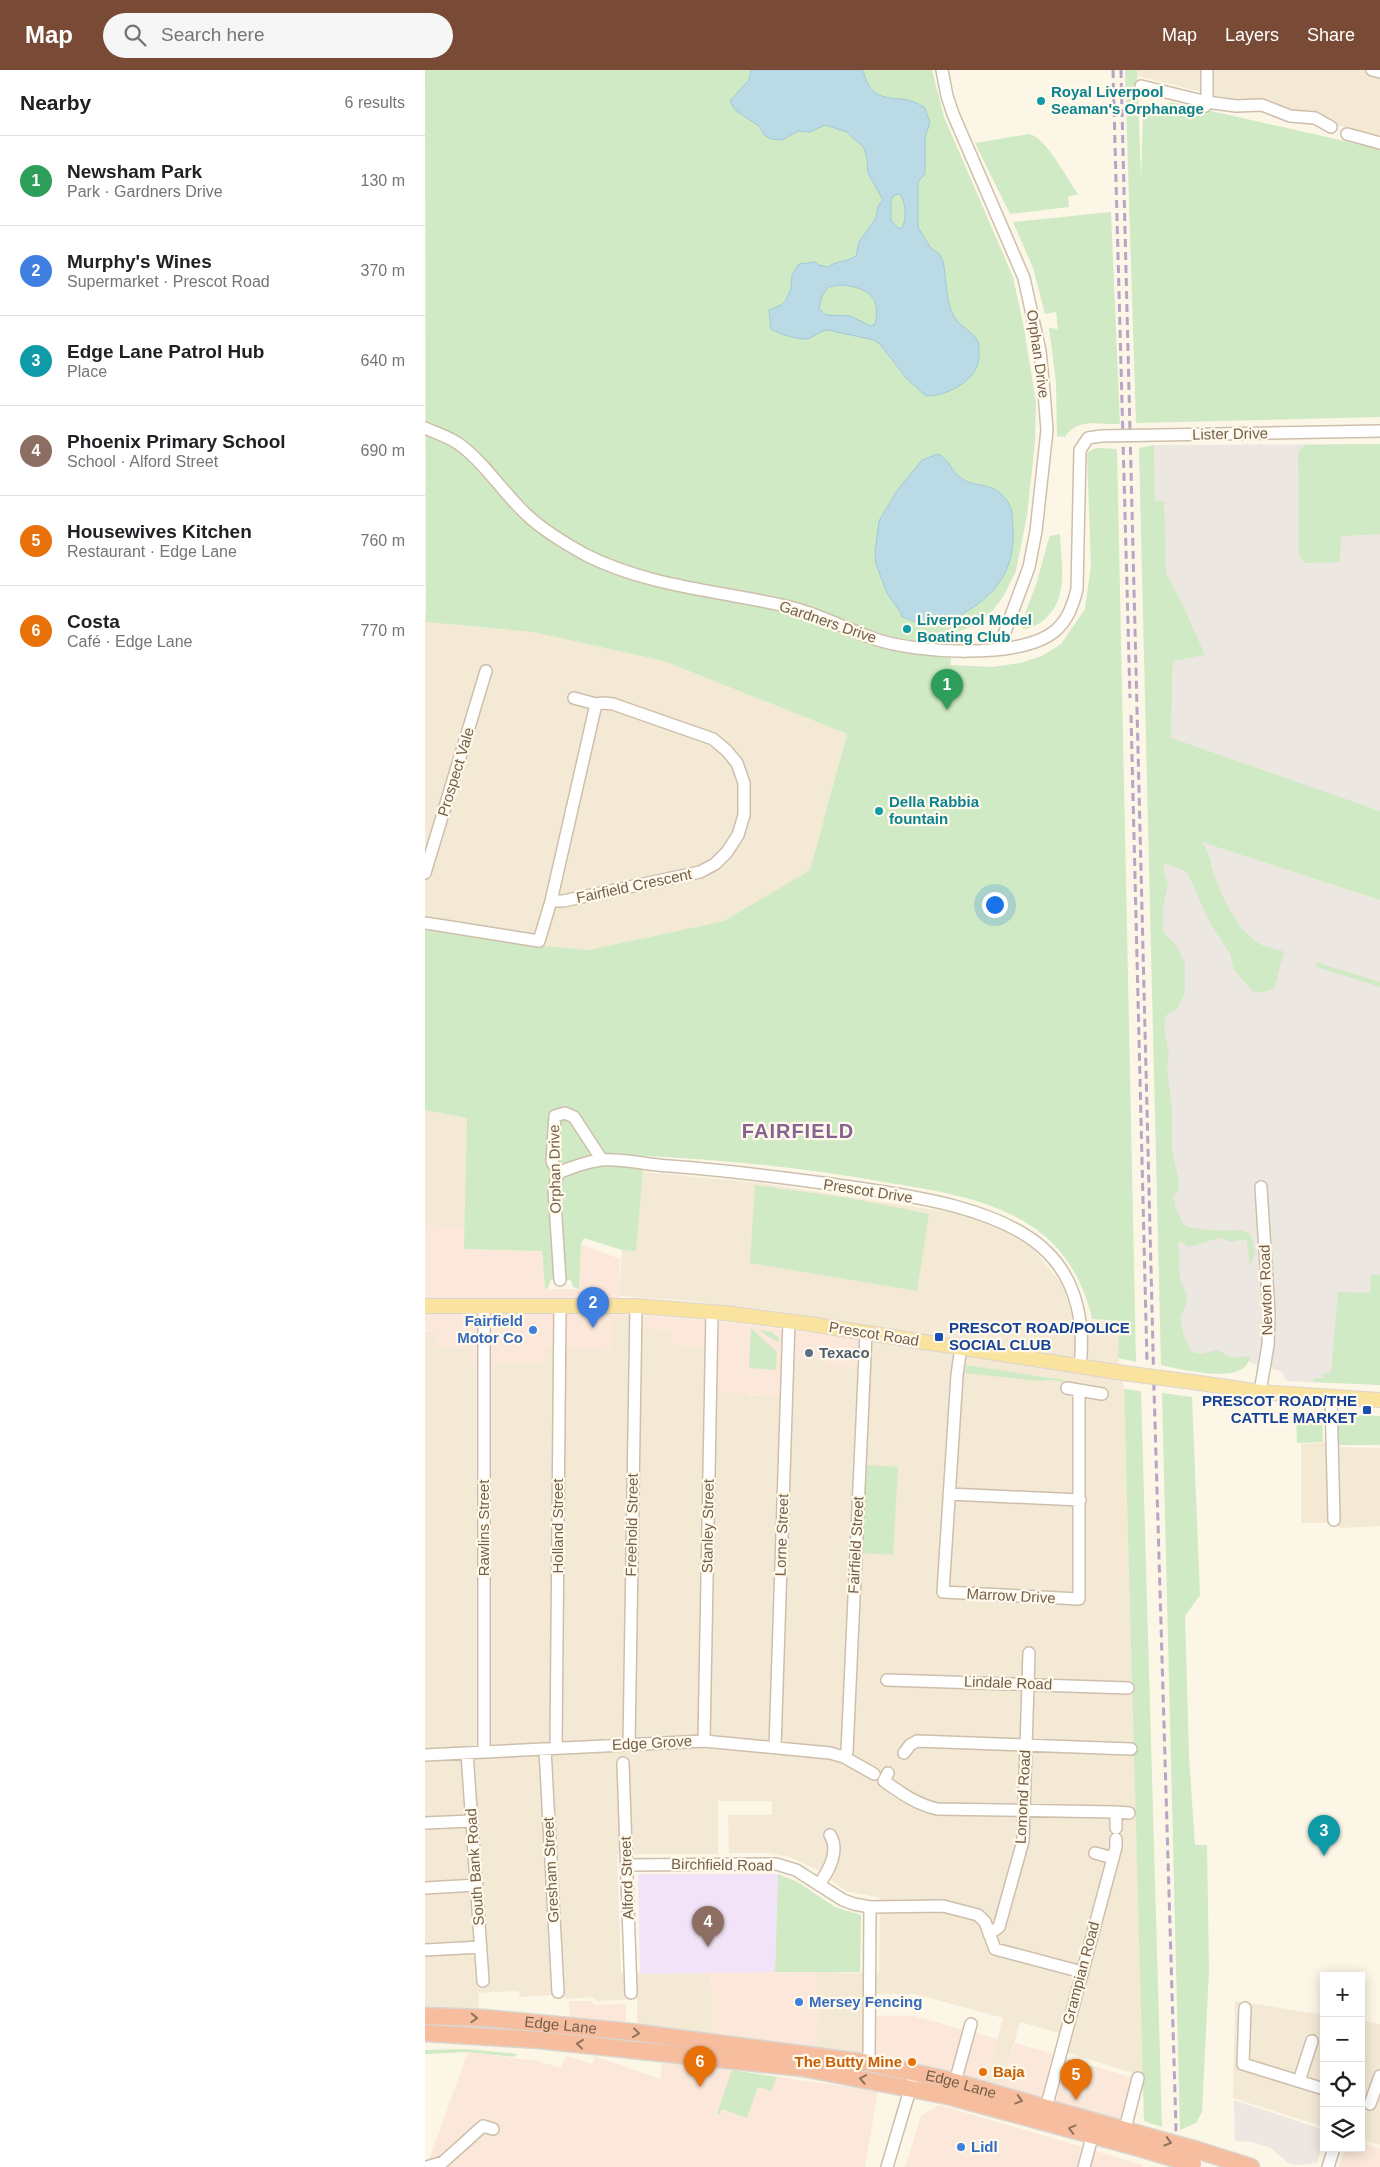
<!DOCTYPE html>
<html lang="en">
<head>
<meta charset="utf-8">
<style>
  body { margin:0; font-family:Helvetica,sans-serif; background:#f6f6f6; color:#202124 }
  .controls { position:absolute; right:15px; bottom:15px; display:grid; overflow:hidden; border-radius:0px; box-shadow:0 2px 12px #0003 }
  .controls button { width:45px; height:45px; display:grid; place-items:center; padding:0; border:0; border-bottom:1px solid #e0e0e0; background:#fff; color:#202124; font:25px sans-serif }
  .you { position:absolute; left:569px; top:834px; width:18px; height:18px; margin:-12px; border:4px solid #fff; border-radius:50%; background:#1a73e8; box-shadow:0 0 0 8px #1a73e833 }
  .badge { display:grid; place-items:center; width:32px; height:32px; border-radius:50%; background:#794b36; color:#fff; font-size:16px; font-weight:700 }
  .pin { position:absolute; translate:-50% -41px; filter:drop-shadow(0 1px 2px #0008) }
  .pin::after { content:''; position:absolute; top:26px; width:18px; height:15px; background:inherit; clip-path:polygon(0 0,100% 0,50% 100%) }
  .list { margin:0; padding:0; list-style:none }
  h2 { display:flex; justify-content:space-between; align-items:center; height:65px; margin:0; padding:0 20px; font-size:21px }
  h2 small { font-size:16px; font-weight:400; color:#757577 }
  .list li { display:grid; grid-template-columns:32px 1fr auto; gap:15px; align-items:center; box-sizing:border-box; height:90px; padding:0 20px; border-top:1px solid #e0e0e0 }
  .list b { display:block; font-size:19px; white-space:nowrap }
  .list p { margin:0; font-size:16px; white-space:nowrap; color:#757577 }
  .list em { font-size:16px; font-style:normal; color:#757577 }
  .icon { flex:none; width:28px; height:28px; fill:none; stroke:currentColor; stroke-width:2; stroke-linecap:round; stroke-linejoin:round }
  .map { position:relative; flex:none; width:955px; height:2097px; overflow:hidden }
  header { display:flex; align-items:center; gap:30px; box-sizing:border-box; height:70px; padding:0 25px; background:#794b36; color:#fff }
  header strong { font-size:24px }
  nav { display:flex; gap:28px; margin-inline-start:auto; font-size:18px }
  .search { width:350px; height:45px; background:#f6f6f6; display:flex; align-items:center; gap:12px; box-sizing:border-box; padding:0 18px; border-radius:28px; color:#757577; font-size:19px }
  main { display:flex }
  aside { flex:1; background:#fff }
  .map>svg:first-child { display:block }
  .residential { fill:#f4e9d5 }
  .commercial { fill:#fce8da }
  .industrial { fill:#ece7e0 }
  .education { fill:#f3e3f9 }
  .green { fill:#cfeac4 }
  .water { fill:#badbe6; stroke:#a1c9d7; fill-rule:evenodd }
  .lines { fill:none; stroke-linecap:round; stroke-linejoin:round }
  .minor-casing { stroke:#cebfac; stroke-width:14 }
  .major-casing { stroke:#dbd5d0; stroke-width:16 }
  .highway-casing { stroke:#dbd5d0; stroke-width:19 }
  .minor { stroke:#fff; stroke-width:11 }
  .major { stroke:#fae29f; stroke-width:14 }
  .highway { stroke:#f6be9e; stroke-width:16 }
  .rail { stroke:#baa4c6; stroke-width:3; stroke-dasharray:8 5; stroke-linecap:butt }
  .minor-bridge-casing { stroke:#cebfac; stroke-width:14; stroke-linecap:butt }
  .major-bridge-casing { stroke:#dbd5d0; stroke-width:16; stroke-linecap:butt }
  .highway-bridge-casing { stroke:#dbd5d0; stroke-width:19; stroke-linecap:butt }
  .minor-bridge { stroke:#fff; stroke-width:11 }
  .major-bridge { stroke:#fae29f; stroke-width:14 }
  .highway-bridge { stroke:#f6be9e; stroke-width:16 }
  .oneway { stroke:#8f725c }
  .culture-dot { fill:#0f9aa8; stroke:#fffaec; stroke-width:2 }
  .shop-dot { fill:#3f7fe0; stroke:#fffaec; stroke-width:2 }
  .transit-dot { fill:#1a4fb4; stroke:#fffaec; stroke-width:2 }
  .service-dot { fill:#5c6f8a; stroke:#fffaec; stroke-width:2 }
  .food-dot { fill:#e8710a; stroke:#fffaec; stroke-width:2 }
  .labels { text-anchor:middle; stroke-width:4.5; stroke-linejoin:round; paint-order:stroke }
  .culture-label { font-size:15px; font-weight:bold; fill:#0d838f; stroke:#fffaec; text-anchor:start }
  .street-label { font-size:15px; fill:#755f4b; stroke:#fffaec }
  .shop-label { font-size:15px; font-weight:bold; fill:#366cbe; stroke:#fffaec; text-anchor:start }
  .transit-label { font-size:15px; font-weight:bold; fill:#164399; stroke:#fffaec; text-anchor:start }
  .service-label { font-size:15px; font-weight:bold; fill:#4e5e75; stroke:#fffaec; text-anchor:start }
  .food-label { font-size:15px; font-weight:bold; fill:#c56008; stroke:#fffaec; text-anchor:end }
  .district-label { font-size:20px; font-weight:bold; letter-spacing:1px; fill:#876292; stroke:#fffaec }
</style>
</head>
<body>
<header>
<strong>Map</strong>
<div class="search"><svg class="icon" aria-label="search" viewBox="0 0 24 24"><circle cx="10" cy="10" r="6"/><path d="M15 15l6 6"/></svg>Search here</div>
<nav><a>Map</a><a>Layers</a><a>Share</a></nav>
</header>
<main>
<aside>
<h2>Nearby<small>6 results</small></h2>
<ul class="list">
<li><span class="badge" style="background:#2e9e5b">1</span><div><b>Newsham Park</b><p>Park · Gardners Drive</p></div><em>130 m</em></li>
<li><span class="badge" style="background:#3f7fe0">2</span><div><b>Murphy's Wines</b><p>Supermarket · Prescot Road</p></div><em>370 m</em></li>
<li><span class="badge" style="background:#0f9aa8">3</span><div><b>Edge Lane Patrol Hub</b><p>Place</p></div><em>640 m</em></li>
<li><span class="badge" style="background:#8d6e63">4</span><div><b>Phoenix Primary School</b><p>School · Alford Street</p></div><em>690 m</em></li>
<li><span class="badge" style="background:#e8710a">5</span><div><b>Housewives Kitchen</b><p>Restaurant · Edge Lane</p></div><em>760 m</em></li>
<li><span class="badge" style="background:#e8710a">6</span><div><b>Costa</b><p>Café · Edge Lane</p></div><em>770 m</em></li>
</ul>
</aside>
<div class="map">
<svg width="955" height="2097" viewBox="0 0 955 2097">
  <rect width="100%" height="100%" fill="#fcf6e6"/>
  <path class="residential" d="M712 0H955V66L712 6Z
    M0 542 21 554 108 562 239 591 422 664 385 800 299 851 163 880 114 875 0 850Z
    M0 1040 42 1048 40 1158 0 1156Z
    M218 1102 336 1113 523 1142 546 1148 585 1164 607 1178 630 1205 638 1217 649 1250 696 1251 693 1288 699 1319 701 1387 718 2006 640 1982 644 1966 595 1952 577 2019 560 2014 578 1948 490 1924H439L438 1983 435 1984 391 1977V1902L454 1903 455 1828 421 1821 392 1800 365 1787 343 1783H304L303 1745H347V1731H293V1784H192L196 1903H286L289 1965 215 1956 212 1952V1929L172 1931 167 1927 143 1929 127 1925 95 1927 94 1922 89 1921 54 1923 53 1942 0 1940V1261L12 1260V1279L47 1278V1292L120 1294V1277L173 1278 174 1280 188 1248H207V1258L247 1260 248 1275 282 1276 281 1322 323 1323V1325L365 1326 367 1289H402L401 1296 444 1278 446 1256 350 1241 265 1231 194 1226 197 1180H211Z
    M910 1372V1377L955 1378V1456L917 1458 901 1453H876V1374Z
    M810 1931 899 1945V2057L808 2028Z
    M936 1951 955 1954V2075L936 2069Z"/>
  <path class="commercial" d="M0 1156 40 1158 39 1179 117 1181 120 1219H154L156 1174 195 1189 194 1244 293 1251 433 1269 435 1271 434 1297 401 1296V1289H358L356 1326 290 1322 282 1276 247 1275V1260L207 1258V1248H188L187 1280 120 1277V1294L46 1292 47 1278 12 1279V1261L0 1260Z
    M391 1902 392 1941H394L391 1977 289 1965 286 1903Z
    M144 1931H166L170 1935 201 1934V1950L197 1954 145 1950Z
    M451 1946H489L572 1969 560 2014 453 1988 451 1985Z
    M590 1973 628 1984 622 2006 663 2018 670 1996 708 2008 695 2052 577 2019Z
    M43 1982 113 1991 136 1998 141 1986 167 1994 170 1986 235 2009 238 1991 453 2021 440 2097H7L5 2087Z
    M514 2035 651 2075 717 2095V2097H480L496 2046Z
    M936 2072 955 2079V2097H914L920 2078H936Z"/>
  <path class="industrial" d="M955 374V741L746 669 748 591 780 585 758 535 741 503 738 431H730L729 375Z
    M776 771 955 830V1315L862 1311 856 1301 823 1292 788 1299 750 1298 730 785Z
    M809 2030 899 2060V2069L892 2093 871 2095 862 2092 846 2078 826 2072 810 2071Z"/>
  <path class="education" d="M213 1804H353L350 1902 215 1904Z"/>
  <path class="green" d="M0 0H507L519 47 588 207 599 258 611 332 610 372 602 445 591 501 578 527 568 540 548 556 525 565 526 595 567 597 595 593 617 586 636 574 660 539 666 496 662 384C669 375 682 379 692 379L711 1292 693 1288 695 1251 667 1249C660 1216 643 1184 616 1163 572 1129 513 1121 459 1112 380 1098 302 1090 222 1086L218 1102 211 1181 197 1180 159 1168 156 1174 154 1219 148 1217 146 1210H126L123 1218 120 1219 117 1181 39 1179 42 1048 0 1040V859L122 876 163 880 299 851 385 800 422 664 239 591 108 562 1 552Z
    M700 0H712L716 107 718 48 746 32 955 79V347L711 353Z
    M604 64C621 67 642 109 653 124L643 127 644 137 585 144 550 73Z
    M686 142 695 354C674 355 653 347 640 367L636 366 632 367 631 312 624 258 633 259 631 242 620 244 608 198 588 152Z
    M955 374V464L916 466 915 492 880 493 874 486 873 385 876 379 880 375Z
    M729 375 730 431H739L741 503 758 535 780 585 748 591 746 668 955 741V830L777 772C784 781 785 790 788 801 796 826 811 858 833 873 842 879 850 877 859 882L849 919 838 922 829 923 809 900 805 883 786 855 762 802 743 794 739 795V803L743 814 738 836V861L752 877 760 893V923L751 940 741 945 739 956 744 985 742 996 747 1040V1079L754 1113V1119L747 1128 750 1131V1136L758 1154 765 1158 799 1161 814 1160 824 1163 828 1170 830 1184 825 1196 822 1171 819 1169 806 1172 794 1168 763 1177 755 1171 753 1174C755 1184 754 1192 754 1202 756 1222 770 1223 755 1247L759 1267 767 1282 776 1284 793 1280 807 1288 825 1286C822 1317 756 1299 736 1295L714 378Z
    M635 464C636 492 644 526 622 547 615 554 608 558 598 559L596 554 612 512 623 471 625 466Z
    M890 892 955 912V917L892 897Z
    M330 1115 424 1128 504 1144 492 1221 325 1193Z
    M946 1204 955 1205V1315L888 1312 889 1308H899V1303H906L913 1222 945 1223Z
    M326 1258 352 1282 351 1300 324 1298Z
    M335 1260 347 1262 354 1269V1272L342 1266Z
    M541 1295 639 1310 638 1312 626 1310 614 1311 540 1303Z
    M699 1319 716 1321 737 2057 719 2051Z
    M737 1323 767 1327 775 1525 760 1546 764 1686 770 1775H782L784 1900 777 2042 771 2053 755 2060Z
    M871 1342 897 1344 898 1372 872 1373Z
    M912 1345 955 1346V1375H912Z
    M442 1395 473 1397 468 1485 437 1483Z
    M353 1804 373 1812 410 1837 436 1845 435 1902H350Z
    M41 1979 92 1984 89 1987 43 1982 0 1984V1980Z
    M642 1989 669 1997 663 2018 636 2010Z
    M307 2000 352 2007 346 2021 333 2017 322 2048 297 2039 295 2044H292Z"/>
  <path class="water" d="M326 0H438C447 42 476 19 500 38L505 53 500 67V104L493 112V157L505 177 514 184 518 191C521 206 521 226 526 240 532 256 542 257 551 268 554 272 554 278 554 283 556 309 524 326 501 326L482 309 455 274 449 270 403 260C394 261 388 268 381 269 371 269 354 264 346 259L344 240 356 235 361 230 366 219 367 205 374 194 391 192 394 195 403 197C411 191 422 192 431 186L434 172 451 148 453 136 458 130 443 103 442 89 439 78 422 62 400 55 385 62 373 61 357 70 346 69 339 65 335 57 310 40 305 31 324 10ZM475 124C481 133 482 148 477 158H473L466 150V130L469 125ZM416 215C441 217 457 226 450 254L446 256 425 246 401 245 394 238 397 226 403 217Z
    M513 384C523 388 527 402 536 408 553 420 567 409 583 432 588 440 587 448 588 458 590 495 576 520 544 540 519 556 503 560 476 546V543L462 523 451 494 450 482 454 451 471 422 497 390Z"/>
  <g class="lines">
    <defs>
      <path id="minor" d="M517 0 522 26 528 44 599 208 615 281 619 322 622 360 611 461 604 497 574 578
        M947 0 955 2
        M716 16 782 32V0
        M780 36 782 32 811 36 837 35 865 46 890 48 906 57
        M922 64 955 73
        M0 358C11 363 24 367 34 374 61 394 78 423 102 445 119 461 141 474 161 485 224 517 297 521 365 537 394 544 421 559 450 569 490 583 595 590 630 561 643 550 648 535 652 519L655 380 663 368 676 366
        M735 365 955 361
        M0 803 61 601
        M126 831H138L275 802 290 794 302 782 313 765 319 745V713L312 693 302 681 288 669 188 634 178 633 171 634 149 628
        M0 853 114 871 126 831 171 634
        M133 1103C147 1097 161 1092 176 1090 196 1088 223 1095 244 1096 296 1100 347 1106 398 1113 465 1123 574 1133 623 1183 652 1212 660 1255 655 1295
        M135 1210 129 1119 133 1103 127 1091 130 1046 140 1043 149 1047 177 1090
        M59 1235V1681
        M536 1277 532 1305 518 1522 654 1529V1320
        M642 1318 677 1324
        M835 1322 843 1275 844 1243 836 1117
        M906 1327 909 1450
        M524 1424 655 1430
        M462 1610 703 1618
        M279 1671 287 1242
        M204 1675 211 1236
        M131 1678 135 1235
        M350 1678 364 1251
        M120 1679 133 1922
        M42 1683 58 1911
        M479 1683 485 1675 492 1671 706 1679
        M0 1685 279 1671 405 1683 419 1687 449 1704
        M419 1687 422 1682 441 1263
        M198 1693 206 1923
        M463 1703 459 1711C476 1723 491 1734 512 1739L691 1742V1758
        M691 1742 704 1743
        M0 1753 46 1751
        M670 1783 688 1788
        M202 1795 351 1794 371 1800 418 1830 429 1834 445 1837 518 1836 553 1845 560 1852 570 1879 657 1902
        M394 1814C404 1801 415 1780 405 1765
        M0 1818 52 1815
        M564 1864 574 1857 598 1771 604 1583
        M0 1880 56 1877
        M820 1938 818 1994 899 2019
        M444 1993 445 1837
        M874 2011 887 1971
        M530 2012 546 1954
        M945 2034 955 2006
        M621 2038 691 1777V1769
        M700 2059 713 2008
        M2 2097 18 2092 58 2056 68 2059
        M462 2097 487 2013
        M659 2097 668 2064
        M903 2097 909 2078"/>
      <path id="major" d="M0 1236H211L300 1243 385 1254 698 1303
        M768 1312 835 1322 955 1330"/>
      <g id="highway">
        <path id="s1" d="M0 1946 59 1948 206 1962 444 1993 519 2009 714 2064"/>
        <path d="M0 1963 114 1970 378 1998 523 2026 711 2077"/>
        <path d="M772 2080 826 2097"/>
      </g>
    </defs>
    <use href="#minor" class="minor-casing"/>
    <use href="#major" class="major-casing"/>
    <use href="#highway" class="highway-casing"/>
    <use href="#minor" class="minor"/>
    <use href="#major" class="major"/>
    <use href="#highway" class="highway"/>
    <path class="rail" d="M688 0 705 628
      M696 0 729 1319 751 2058 748 2097
      M706 645 722 1292"/>
    <defs>
      <path id="minor-bridge" d="M676 366 735 365"/>
      <path id="major-bridge" d="M698 1303 768 1312"/>
      <path id="highway-bridge" d="M714 2064 772 2080
        M711 2077 768 2094"/>
    </defs>
    <use href="#minor-bridge" class="minor-bridge-casing"/>
    <use href="#major-bridge" class="major-bridge-casing"/>
    <use href="#highway-bridge" class="highway-bridge-casing"/>
    <use href="#minor-bridge" class="minor-bridge"/>
    <use href="#major-bridge" class="major-bridge"/>
    <use href="#highway-bridge" class="highway-bridge"/>
  </g>
  <defs><path id="oneway-chevron" d="M-2-3.5L2.5 0L-2 3.5" fill="none" stroke-width="1.6" stroke-linecap="round" stroke-linejoin="round" transform="scale(1.25)"/></defs>
  <g class="oneway">
    <use href="#oneway-chevron" transform="translate(49 1948) rotate(2)"/>
    <use href="#oneway-chevron" transform="translate(211 1963) rotate(7)"/>
    <use href="#oneway-chevron" transform="translate(155 1974) rotate(-174)"/>
    <use href="#oneway-chevron" transform="translate(438 2009) rotate(-169)"/>
    <use href="#oneway-chevron" transform="translate(594 2030) rotate(16)"/>
    <use href="#oneway-chevron" transform="translate(647 2059) rotate(-165)"/>
    <use href="#oneway-chevron" transform="translate(743 2072) rotate(16)"/>
  </g>
  <g class="culture-dot">
    <circle cx="616" cy="31" r="5"/>
    <circle cx="482" cy="559" r="5"/>
    <circle cx="454" cy="741" r="5"/>
  </g>
  <g class="shop-dot">
    <circle cx="108" cy="1260" r="5"/>
    <circle cx="374" cy="1932" r="5"/>
    <circle cx="536" cy="2077" r="5"/>
  </g>
  <g class="transit-dot">
    <rect x="509" y="1262" width="10" height="10" rx="2.5"/>
    <rect x="937" y="1335" width="10" height="10" rx="2.5"/>
  </g>
  <circle class="service-dot" cx="384" cy="1283" r="5"/>
  <g class="food-dot">
    <circle cx="487" cy="1992" r="5"/>
    <circle cx="558" cy="2002" r="5"/>
  </g>
  <g class="labels">
    <g class="culture-label">
      <text x="626" y="27">Royal Liverpool<tspan x="626" dy="17">Seaman's Orphanage</tspan></text>
      <text x="492" y="555">Liverpool Model<tspan x="492" dy="17">Boating Club</tspan></text>
      <text x="464" y="737">Della Rabbia<tspan x="464" dy="17">fountain</tspan></text>
    </g>
    <g class="street-label">
      <text transform="translate(613 284) rotate(82)" y="5">Orphan Drive</text>
      <text transform="translate(805 364) rotate(-1)" y="5">Lister Drive</text>
      <text transform="translate(403 552) rotate(19)" y="5">Gardners Drive</text>
      <text transform="translate(31 702) rotate(-73)" y="5">Prospect Vale</text>
      <text transform="translate(209 816) rotate(-12)" y="5">Fairfield Crescent</text>
      <text transform="translate(130 1099) rotate(-91)" y="5">Orphan Drive</text>
      <text transform="translate(443 1121) rotate(9)" y="5">Prescot Drive</text>
      <text transform="translate(841 1220) rotate(-92)" y="5">Newton Road</text>
      <text transform="translate(449 1264) rotate(9)" y="5">Prescot Road</text>
      <text transform="translate(207 1455) rotate(-89)" y="5">Freehold Street</text>
      <text transform="translate(133 1456) rotate(-90)" y="5">Holland Street</text>
      <text transform="translate(283 1456) rotate(-89)" y="5">Stanley Street</text>
      <text transform="translate(59 1458) rotate(-90)" y="5">Rawlins Street</text>
      <text transform="translate(357 1465) rotate(-88)" y="5">Lorne Street</text>
      <text transform="translate(431 1475) rotate(-87)" y="5">Fairfield Street</text>
      <text transform="translate(586 1526) rotate(3)" y="5">Marrow Drive</text>
      <text transform="translate(583 1613) rotate(2)" y="5">Lindale Road</text>
      <text transform="translate(227 1673) rotate(-3)" y="5">Edge Grove</text>
      <text transform="translate(598 1727) rotate(-87)" y="5">Lomond Road</text>
      <text transform="translate(297 1795) rotate(1)" y="5">Birchfield Road</text>
      <text transform="translate(50 1797) rotate(-94)" y="5">South Bank Road</text>
      <text transform="translate(126 1800) rotate(-93)" y="5">Gresham Street</text>
      <text transform="translate(202 1808) rotate(-92)" y="5">Alford Street</text>
      <text transform="translate(656 1903) rotate(-75)" y="5">Grampian Road</text>
      <text dy="5" stroke="none"><textPath href="#s1" startOffset="136">Edge Lane</textPath></text>
      <text dy="5" stroke="none"><textPath href="#s1" startOffset="541">Edge Lane</textPath></text>
    </g>
    <g class="shop-label">
      <text x="98" y="1256" text-anchor="end">Fairfield<tspan x="98" dy="17">Motor Co</tspan></text>
      <text x="384" y="1937">Mersey Fencing</text>
      <text x="546" y="2082">Lidl</text>
    </g>
    <g class="transit-label">
      <text x="524" y="1263">PRESCOT ROAD/POLICE<tspan x="524" dy="17">SOCIAL CLUB</tspan></text>
      <text x="932" y="1336" text-anchor="end">PRESCOT ROAD/THE<tspan x="932" dy="17">CATTLE MARKET</tspan></text>
    </g>
    <g class="service-label">
      <text x="394" y="1288">Texaco</text>
    </g>
    <g class="food-label">
      <text x="477" y="1997">The Butty Mine</text>
      <text x="568" y="2007" text-anchor="start">Baja</text>
    </g>
    <g class="district-label">
      <text x="373" y="1068">FAIRFIELD</text>
    </g>
  </g>
</svg>
<div class="controls">
<button>+</button>
<button>−</button>
<button><svg class="icon" aria-label="locate" viewBox="0 0 24 24"><circle cx="12" cy="12" r="6"/><path d="M12 2v4M12 18v4M2 12h4M18 12h4"/></svg></button>
<button><svg class="icon" aria-label="layers" viewBox="0 0 24 24"><path d="M12 4l9 5-9 5-9-5zM3 14l9 5 9-5"/></svg></button>
</div>
<div class="you"></div>
<div class="pin badge" style="left:522px;top:640px;background:#2e9e5b">1</div>
<div class="pin badge" style="left:168px;top:1258px;background:#3f7fe0">2</div>
<div class="pin badge" style="left:899px;top:1786px;background:#0f9aa8">3</div>
<div class="pin badge" style="left:283px;top:1877px;background:#8d6e63">4</div>
<div class="pin badge" style="left:651px;top:2030px;background:#e8710a">5</div>
<div class="pin badge" style="left:275px;top:2017px;background:#e8710a">6</div>
</div>
</main>
</body>
</html>
